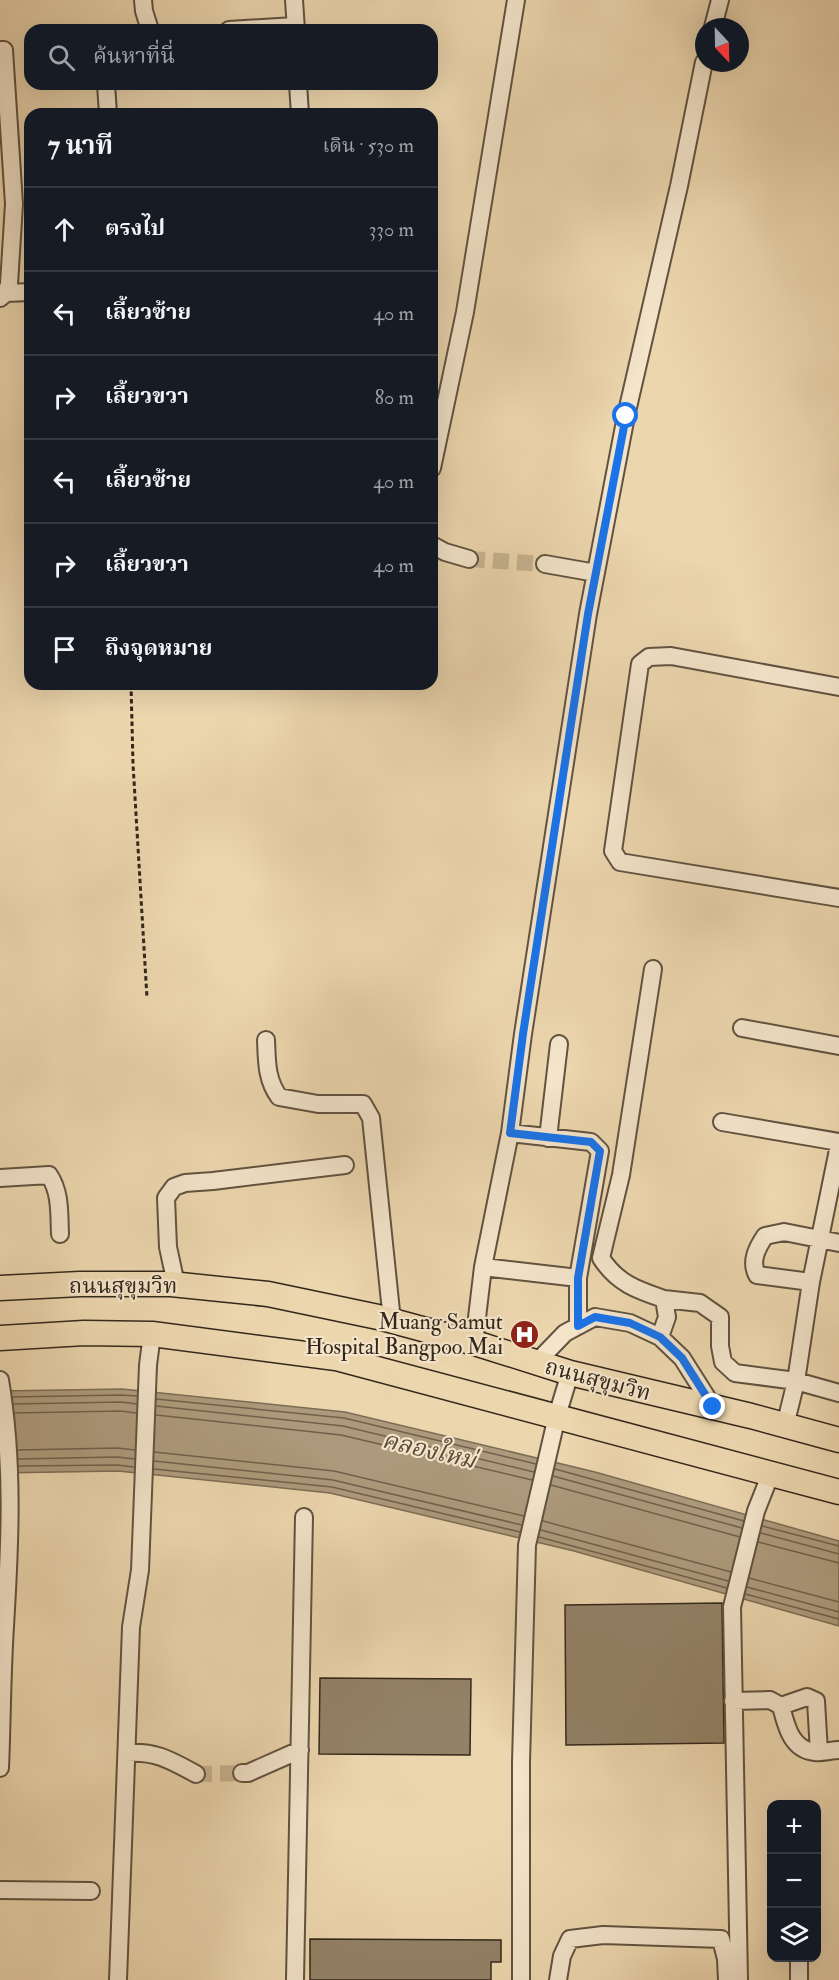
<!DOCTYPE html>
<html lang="th">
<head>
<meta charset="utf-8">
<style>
  body { margin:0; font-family:"IM FELL Double Pica","Noto Serif Thai",serif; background:#20242c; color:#f1f3f6 }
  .controls { position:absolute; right:18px; bottom:18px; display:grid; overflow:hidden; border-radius:12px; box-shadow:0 6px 24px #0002 }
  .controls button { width:54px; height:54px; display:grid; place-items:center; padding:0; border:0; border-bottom:2px solid #363941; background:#171b24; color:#f1f3f6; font:30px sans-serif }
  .compass { position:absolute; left:695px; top:18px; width:54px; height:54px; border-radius:50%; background:#171b24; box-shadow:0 6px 24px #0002; rotate:158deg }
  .stop { position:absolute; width:18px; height:18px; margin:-14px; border:4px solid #1a73e8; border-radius:50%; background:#fff }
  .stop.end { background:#1a73e8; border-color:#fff; box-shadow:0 2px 6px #0008 }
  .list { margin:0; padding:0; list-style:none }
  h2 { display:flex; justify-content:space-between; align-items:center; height:78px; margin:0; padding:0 24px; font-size:26px }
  h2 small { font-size:20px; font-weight:400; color:#9ea1a6 }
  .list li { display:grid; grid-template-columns:39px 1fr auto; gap:18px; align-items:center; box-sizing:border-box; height:84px; padding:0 24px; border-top:2px solid #363941 }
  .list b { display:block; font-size:22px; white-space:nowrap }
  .list em { font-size:20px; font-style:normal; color:#9ea1a6 }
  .icon { flex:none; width:33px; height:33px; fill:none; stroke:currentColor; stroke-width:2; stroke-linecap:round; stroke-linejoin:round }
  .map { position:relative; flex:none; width:839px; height:1980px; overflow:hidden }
  .search { position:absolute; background:#171b24; box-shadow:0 6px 24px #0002; left:24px; top:24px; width:414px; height:66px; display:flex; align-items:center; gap:15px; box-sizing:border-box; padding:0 21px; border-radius:18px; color:#9ea1a6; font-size:22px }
  .panel { position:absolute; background:#171b24; box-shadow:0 6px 24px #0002; left:24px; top:108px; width:414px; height:582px; border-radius:18px }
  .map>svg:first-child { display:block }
  .water { fill:#ad9a7c; stroke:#7c6c55; stroke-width:1.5 }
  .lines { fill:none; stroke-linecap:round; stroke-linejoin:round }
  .shore { stroke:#70604c; stroke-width:1.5 }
  .building { fill:#938267; stroke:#33271b; stroke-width:1.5 }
  .minor-tunnel { stroke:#c7b391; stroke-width:16; stroke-dasharray:16 8; stroke-linecap:butt }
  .minor-casing { stroke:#615340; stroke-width:20 }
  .highway-casing { stroke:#33271b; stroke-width:27 }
  .path { stroke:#33271b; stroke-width:3; stroke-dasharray:4.5 3; stroke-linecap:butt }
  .minor { stroke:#f3e4ca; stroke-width:16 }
  .highway { stroke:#ecd6ae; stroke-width:24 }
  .route { stroke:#1a73e8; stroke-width:8 }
  .labels { text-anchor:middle; stroke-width:4.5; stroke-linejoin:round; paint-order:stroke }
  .street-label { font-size:22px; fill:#33271b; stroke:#f3e4ca }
  .poi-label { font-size:22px; fill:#33271b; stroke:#f3e4ca; text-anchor:end }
  .water-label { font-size:24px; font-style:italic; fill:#584a38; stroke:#f3e4ca }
</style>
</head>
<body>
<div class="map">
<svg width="839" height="1980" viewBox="0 0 839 1980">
  <rect width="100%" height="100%" fill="#ecd6ae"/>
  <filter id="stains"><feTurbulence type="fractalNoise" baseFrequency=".00333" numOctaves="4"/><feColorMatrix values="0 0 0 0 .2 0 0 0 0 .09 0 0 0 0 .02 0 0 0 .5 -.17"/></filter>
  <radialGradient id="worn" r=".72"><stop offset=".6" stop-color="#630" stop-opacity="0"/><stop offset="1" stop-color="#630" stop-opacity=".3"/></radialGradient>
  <path class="water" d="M122 1389 345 1412 595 1472 839 1541V1626L574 1551 330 1493 118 1471 0 1473V1391Z"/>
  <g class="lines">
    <path class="shore" d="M12 1397 121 1395 137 1396
      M156 1399 344 1418 536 1464
      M13 1404 121 1402 137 1404
      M156 1406 343 1426 534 1472
      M14 1413 121 1411 136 1413
      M156 1415 341 1435 532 1480
      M18 1450 117 1448 135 1450
      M154 1452 334 1471 524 1516
      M18 1459 117 1457 135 1459
      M154 1461 333 1480 522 1525
      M18 1466 117 1465 134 1467
      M154 1469 332 1487 520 1532
      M555 1469 744 1521
      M553 1476 742 1528
      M551 1485 740 1537
      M543 1521 731 1572
      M762 1526 839 1546
      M541 1530 728 1581
      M761 1533 839 1554
      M539 1537 727 1588
      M758 1542 839 1563
      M749 1578 839 1602
      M747 1587 839 1612
      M745 1594 839 1619"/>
  </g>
  <path class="building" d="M722 1603 724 1743 566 1745 565 1605Z
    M320 1678 471 1679 470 1755 319 1754Z
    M310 1939 501 1940V1962H491V1980H310Z"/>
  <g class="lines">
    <path class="minor-tunnel" d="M469 559 545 564
      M196 1774 242 1773"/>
    <defs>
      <path id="minor" d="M143 0 144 11 150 30
        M294 0 296 30
        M713 27 720 0
        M229 30 295 26
        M0 50H4L14 204 9 284 6 293 0 298
        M106 84 108 114
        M298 84 300 114
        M6 293 30 292
        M432 468 465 312 516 0
        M432 545 445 552 469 559
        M545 564 596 573
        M839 687 671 656 649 657 640 664 613 851 620 862 839 898
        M653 969 621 1175 601 1258C617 1283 637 1290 664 1299L667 1317 660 1337
        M742 1028 839 1046
        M266 1040C267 1061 266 1079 279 1097L318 1104H363L371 1118 392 1321
        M722 1122 839 1142
        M510 1133 591 1142 600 1151 578 1278V1326
        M548 1138 559 1044
        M0 1178 49 1175C61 1193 59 1214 60 1234
        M483 1267 578 1278
        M811 1282 757 1275C750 1261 757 1248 765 1236L784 1232 839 1243
        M176 1284 168 1247 166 1198 174 1187 185 1183 213 1181 345 1165
        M664 1299 700 1303 720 1317V1346L723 1362 735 1373 796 1381 839 1393
        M474 1343 483 1267 510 1133 523 1034 588 614 626 416 679 186 704 62
        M536 1363 565 1333 595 1317 630 1323 660 1337 682 1358 713 1407
        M0 1380C14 1462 10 1544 5 1626 2 1673 2 1720 0 1768
        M785 1426 796 1381 811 1282 839 1145
        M733 1701 770 1700 781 1706C786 1725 791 1750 815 1752 823 1753 831 1750 839 1750
        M781 1706 807 1697 816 1701 819 1752
        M127 1753C156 1751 170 1760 196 1774
        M242 1773H248L300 1750
        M0 1890 91 1891
        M799 1958V1980
        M118 1980 131 1627 140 1570 148 1365 152 1334
        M295 1980 304 1517
        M521 1980V1762L527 1545 557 1416 570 1373
        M558 1980 562 1956 570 1939 603 1935 721 1939 726 1959 727 1980
        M739 1980 732 1607 756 1511 771 1473"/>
      <path id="highway" d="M0 1288 80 1284H171L268 1294 378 1317 478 1344 570 1373 751 1416 839 1440
        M0 1338 84 1333 152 1334 336 1358 839 1492"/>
    </defs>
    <use href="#minor" class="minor-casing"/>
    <use href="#highway" class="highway-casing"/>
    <path class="path" d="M131 684 133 764 147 998"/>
    <use href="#minor" class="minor"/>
    <use href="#highway" class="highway"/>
  </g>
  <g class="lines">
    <path class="route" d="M626 416 588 614 523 1034 510 1133 591 1142 600 1151 578 1278V1326L595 1317 630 1323 660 1337 682 1358 713 1407"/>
  </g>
  <defs>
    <symbol id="hospital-disc" viewBox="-11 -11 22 22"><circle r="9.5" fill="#8f2418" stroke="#f3e4ca"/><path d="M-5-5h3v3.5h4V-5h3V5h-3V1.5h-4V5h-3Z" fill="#fff"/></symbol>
  </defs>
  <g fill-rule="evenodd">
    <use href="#hospital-disc" x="508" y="1318" width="33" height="33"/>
  </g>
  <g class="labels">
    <g class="street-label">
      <text x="123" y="1293">ถนนสุขุมวิท</text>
      <text transform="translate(598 1379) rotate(15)" y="8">ถนนสุขุมวิท</text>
    </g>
    <g class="poi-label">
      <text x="503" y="1329">Muang Samut<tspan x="503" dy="25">Hospital Bangpoo Mai</tspan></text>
    </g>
    <g class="water-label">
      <text transform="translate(429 1450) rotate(13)" y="8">คลองใหม่</text>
    </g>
  </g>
  <rect width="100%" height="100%" filter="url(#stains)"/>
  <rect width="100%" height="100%" fill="url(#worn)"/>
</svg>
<div class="controls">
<button>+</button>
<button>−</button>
<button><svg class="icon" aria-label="layers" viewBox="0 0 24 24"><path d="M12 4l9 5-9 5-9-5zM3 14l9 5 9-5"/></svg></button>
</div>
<svg class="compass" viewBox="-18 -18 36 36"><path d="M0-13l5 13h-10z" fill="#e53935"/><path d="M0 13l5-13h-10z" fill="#9ea1a6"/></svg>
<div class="stop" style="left:626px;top:416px"></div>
<div class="stop end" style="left:713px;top:1407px"></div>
<div class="search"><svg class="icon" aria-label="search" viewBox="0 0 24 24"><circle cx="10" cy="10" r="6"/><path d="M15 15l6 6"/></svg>ค้นหาที่นี่</div>
<section class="panel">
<h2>7 นาที<small>เดิน · 530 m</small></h2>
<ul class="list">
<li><svg class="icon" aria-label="ahead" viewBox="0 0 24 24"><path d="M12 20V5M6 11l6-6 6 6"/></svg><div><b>ตรงไป</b></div><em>330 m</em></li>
<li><svg class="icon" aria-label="left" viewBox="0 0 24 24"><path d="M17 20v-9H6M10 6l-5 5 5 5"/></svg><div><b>เลี้ยวซ้าย</b></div><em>40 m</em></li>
<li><svg class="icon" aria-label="right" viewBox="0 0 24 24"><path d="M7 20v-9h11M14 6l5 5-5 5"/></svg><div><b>เลี้ยวขวา</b></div><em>80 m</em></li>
<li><svg class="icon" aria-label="left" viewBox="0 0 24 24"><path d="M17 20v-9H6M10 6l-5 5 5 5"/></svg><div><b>เลี้ยวซ้าย</b></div><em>40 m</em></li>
<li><svg class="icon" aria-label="right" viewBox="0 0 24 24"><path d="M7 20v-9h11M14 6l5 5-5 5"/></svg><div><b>เลี้ยวขวา</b></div><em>40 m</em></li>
<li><svg class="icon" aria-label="arrive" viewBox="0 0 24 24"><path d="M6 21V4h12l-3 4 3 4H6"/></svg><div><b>ถึงจุดหมาย</b></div></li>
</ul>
</section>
</div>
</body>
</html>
